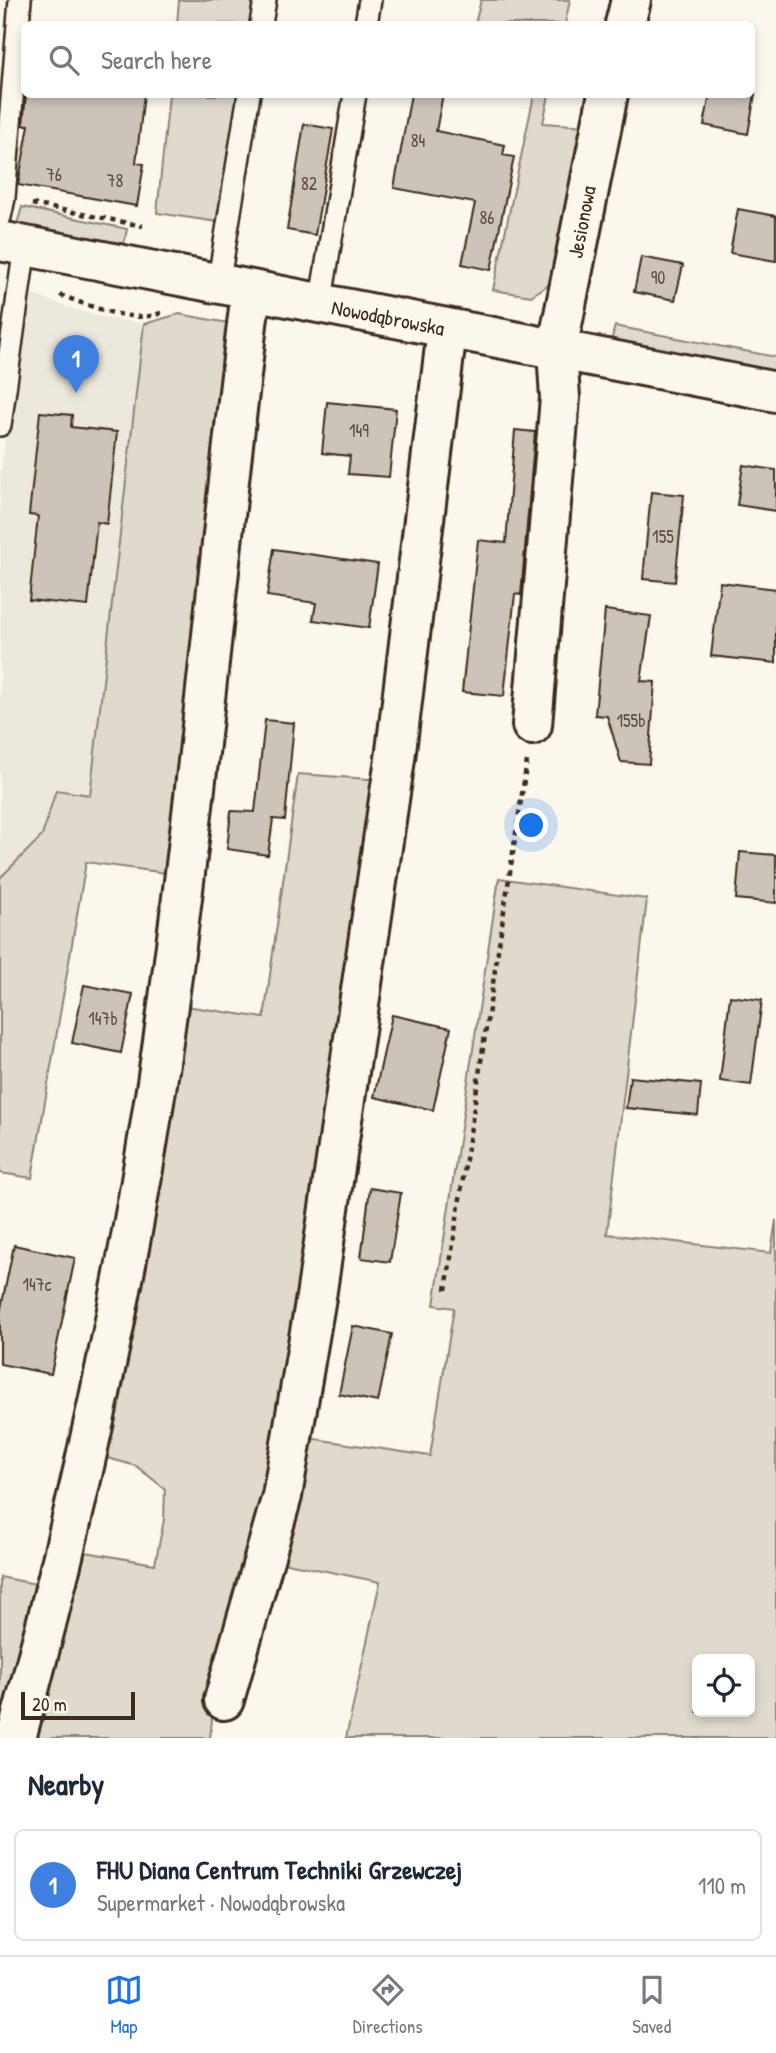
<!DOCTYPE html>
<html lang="en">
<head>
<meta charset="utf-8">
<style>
  body { margin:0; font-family:"Patrick Hand",sans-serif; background:#f6f6f7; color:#1f2937 }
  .controls { position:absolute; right:21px; bottom:21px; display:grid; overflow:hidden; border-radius:10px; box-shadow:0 4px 10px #0003 }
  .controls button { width:63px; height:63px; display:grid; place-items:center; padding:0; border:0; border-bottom:2px solid #e0e1e3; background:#fff; color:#1f2937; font:35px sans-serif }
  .scale { position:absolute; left:21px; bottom:18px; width:114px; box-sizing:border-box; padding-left:7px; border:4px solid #3b2a1e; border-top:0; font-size:19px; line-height:24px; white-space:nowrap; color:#3b2a1e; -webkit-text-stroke:5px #fbf7ec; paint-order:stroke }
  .you { position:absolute; left:532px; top:826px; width:24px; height:24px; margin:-18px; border:5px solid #fff; border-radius:50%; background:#1a73e8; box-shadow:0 0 0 10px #1a73e833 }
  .badge { display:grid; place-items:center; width:46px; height:46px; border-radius:50%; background:#1a73e8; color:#fff; font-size:23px; font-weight:700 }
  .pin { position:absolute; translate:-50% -58px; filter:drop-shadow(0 2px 4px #0008) }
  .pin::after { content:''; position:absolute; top:37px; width:24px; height:21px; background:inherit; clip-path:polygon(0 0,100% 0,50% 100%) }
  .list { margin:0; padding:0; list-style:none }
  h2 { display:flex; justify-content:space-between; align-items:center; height:91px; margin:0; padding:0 28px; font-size:30px }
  h2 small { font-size:23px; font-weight:400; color:#747a83 }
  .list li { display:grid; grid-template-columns:46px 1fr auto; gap:21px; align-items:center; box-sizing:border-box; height:112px; margin:0 14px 14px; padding:0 14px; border:2px solid #e0e1e3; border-radius:10px }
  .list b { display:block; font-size:26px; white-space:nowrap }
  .list p { margin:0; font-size:23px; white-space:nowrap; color:#747a83 }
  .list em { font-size:23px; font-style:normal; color:#747a83 }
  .icon { flex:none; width:38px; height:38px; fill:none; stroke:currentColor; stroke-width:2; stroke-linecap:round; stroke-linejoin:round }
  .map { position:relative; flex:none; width:776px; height:1738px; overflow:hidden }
  .search { position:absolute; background:#fff; box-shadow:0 4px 10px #0003; left:21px; right:21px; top:21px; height:77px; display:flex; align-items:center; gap:18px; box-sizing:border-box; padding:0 24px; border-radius:10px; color:#747a83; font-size:26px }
  .sheet { height:217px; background:#fff }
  nav { display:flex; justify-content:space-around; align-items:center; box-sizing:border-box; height:98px; border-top:2px solid #e0e1e3; background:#fff; font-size:19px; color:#747a83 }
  nav a { display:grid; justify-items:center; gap:4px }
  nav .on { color:#1a73e8 }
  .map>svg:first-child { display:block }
  .built { fill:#ede8dd }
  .green { fill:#dfd9ce; stroke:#8d8276; stroke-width:2; fill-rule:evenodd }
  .building { fill:#ccc4b9; stroke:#3b2a1e; stroke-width:2 }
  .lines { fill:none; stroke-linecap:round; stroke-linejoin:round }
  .service-casing { stroke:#3b2a1e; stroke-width:26 }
  .minor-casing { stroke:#3b2a1e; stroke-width:44 }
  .tertiary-casing { stroke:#3b2a1e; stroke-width:44 }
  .path { stroke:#3b2a1e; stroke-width:4.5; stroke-dasharray:5 5; stroke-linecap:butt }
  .service { stroke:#fbf7ec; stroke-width:21 }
  .minor { stroke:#fbf7ec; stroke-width:38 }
  .tertiary { stroke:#fbf7ec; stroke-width:38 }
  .labels { text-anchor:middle; stroke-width:5; stroke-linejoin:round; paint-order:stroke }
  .number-label { font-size:18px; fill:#5f5045 }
  .street-label { font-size:21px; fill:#3b2a1e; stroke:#fbf7ec }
</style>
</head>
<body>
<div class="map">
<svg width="776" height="1738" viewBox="0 0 776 1738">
  <rect width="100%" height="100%" fill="#fbf7ec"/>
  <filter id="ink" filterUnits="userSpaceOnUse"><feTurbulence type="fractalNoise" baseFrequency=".0143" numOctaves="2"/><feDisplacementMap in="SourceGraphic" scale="14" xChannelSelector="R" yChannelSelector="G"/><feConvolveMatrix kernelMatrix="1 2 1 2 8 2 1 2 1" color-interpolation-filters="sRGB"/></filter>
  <g filter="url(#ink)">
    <path class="built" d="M25 292 92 315 144 324 90 795 56 791 42 836 0 878V478Z"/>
    <path class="green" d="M179 0H254L250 24H177Z
      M481 0H570L565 24H475Z
      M169 95H239L218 222 157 213Z
      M534 95H549L543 123 587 126 553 282 531 296 493 290Z
      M22 207 127 229 124 244 17 224Z
      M179 314 234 324 174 874 86 862 32 1178 0 1173V878L42 836 56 790 90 795 144 324Z
      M615 326 776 357V371L611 341Z
      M298 774 383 780 278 1462 214 1702 210 1738H26L74 1550 155 1564 164 1520 165 1489 136 1466 97 1455 179 1005 264 1018Z
      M499 878 647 899 607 1234 771 1253 776 1220V1738H346L380 1582 272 1560 302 1437 430 1456 454 1308 434 1305ZM697 1659H750V1712H697Z
      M0 1577 41 1585 0 1738Z"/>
    <path class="building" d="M26 94H144L136 163 144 164 137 206 18 185 29 125H23Z
      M411 94H443L436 131 505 145 503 155 514 157 491 270 462 264 475 203 394 188Z
      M710 94H755L748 134 704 125Z
      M304 124 333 129 315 235 287 230Z
      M738 209 776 216V261L730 253Z
      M641 257 683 265 675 300 634 292Z
      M327 402 396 409 389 477 348 474 350 456 322 453Z
      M40 412 72 415 71 427 117 432 107 524 97 522 88 606 29 600 38 516 29 515Z
      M515 430 535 432 521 595 515 594 504 696 462 692 478 540 506 543Z
      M743 465 776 470V511L737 505Z
      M651 492 684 495 675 582 643 579Z
      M274 549 378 564 369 628 313 620 316 603 267 596Z
      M720 582 776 589V663L711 656Z
      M605 610 651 616 641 681 655 682 649 764 621 762 607 716 595 715Z
      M265 720 294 723 285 820 273 819 268 855 227 849 231 811 255 812Z
      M740 852 776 855V903L736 899Z
      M84 985 133 994 121 1053 72 1043Z
      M730 996 762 1000 751 1085 720 1081Z
      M392 1015 451 1028 433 1110 374 1097Z
      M630 1077 701 1084 698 1115 626 1108Z
      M370 1188 401 1193 390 1262 361 1258Z
      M14 1245 75 1258 51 1374 0 1364V1313Z
      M353 1326 392 1334 378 1402 339 1394Z"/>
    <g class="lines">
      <defs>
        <path id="service" d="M261 24 265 0
          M366 24 370 0
          M0 217 4 198 20 0
          M218 286 249 94
          M320 305 355 94
          M0 425 25 246"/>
        <path id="minor" d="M625 24 631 0
          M532 725 560 398 557 350 608 94
          M224 1700 282 1496 316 1297 395 759 447 330
          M16 1738C75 1523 123 1304 157 1083 196 820 218 556 251 292"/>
        <path id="tertiary" d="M0 241 776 392"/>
      </defs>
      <use href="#service" class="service-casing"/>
      <use href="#minor" class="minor-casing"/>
      <use href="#tertiary" class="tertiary-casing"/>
      <path class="path" d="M32 204 143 226
        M60 295C89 305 134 326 163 312
        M446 1290 527 761"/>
      <use href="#service" class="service"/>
      <use href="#minor" class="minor"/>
      <use href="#tertiary" class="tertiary"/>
    </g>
  </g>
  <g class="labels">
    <g class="number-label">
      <text x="418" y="147">84</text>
      <text x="54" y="181">76</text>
      <text x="115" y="187">78</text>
      <text x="309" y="190">82</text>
      <text x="487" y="224">86</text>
      <text x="658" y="284">90</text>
      <text x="359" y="437">149</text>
      <text x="663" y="543">155</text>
      <text x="631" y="727">155b</text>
      <text x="103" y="1025">147b</text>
      <text x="37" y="1291">147c</text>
    </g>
    <g class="street-label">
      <text transform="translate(582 222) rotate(-79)" y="7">Jesionowa</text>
      <text transform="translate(388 318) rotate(11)" y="7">Nowodąbrowska</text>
    </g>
  </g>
</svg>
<div class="controls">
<button><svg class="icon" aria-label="locate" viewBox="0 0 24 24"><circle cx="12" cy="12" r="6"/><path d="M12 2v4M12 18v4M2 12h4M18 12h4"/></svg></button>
</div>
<div class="scale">20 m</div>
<div class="you"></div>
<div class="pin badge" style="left:76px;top:393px;background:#3f7fe0">1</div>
<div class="search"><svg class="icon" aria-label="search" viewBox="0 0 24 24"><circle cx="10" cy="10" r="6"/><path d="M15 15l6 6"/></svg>Search here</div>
</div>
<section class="sheet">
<h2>Nearby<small></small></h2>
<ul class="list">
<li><span class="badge" style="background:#3f7fe0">1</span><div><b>FHU Diana Centrum Techniki Grzewczej</b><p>Supermarket · Nowodąbrowska</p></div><em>110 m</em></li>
</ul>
</section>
<nav>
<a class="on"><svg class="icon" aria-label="map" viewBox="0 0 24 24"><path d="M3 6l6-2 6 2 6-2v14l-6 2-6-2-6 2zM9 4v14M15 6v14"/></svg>Map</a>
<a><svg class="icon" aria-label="directions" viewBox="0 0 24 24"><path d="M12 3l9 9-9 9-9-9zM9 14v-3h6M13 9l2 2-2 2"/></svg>Directions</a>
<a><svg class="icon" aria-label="saved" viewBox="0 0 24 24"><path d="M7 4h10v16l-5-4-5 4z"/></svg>Saved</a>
</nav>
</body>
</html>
